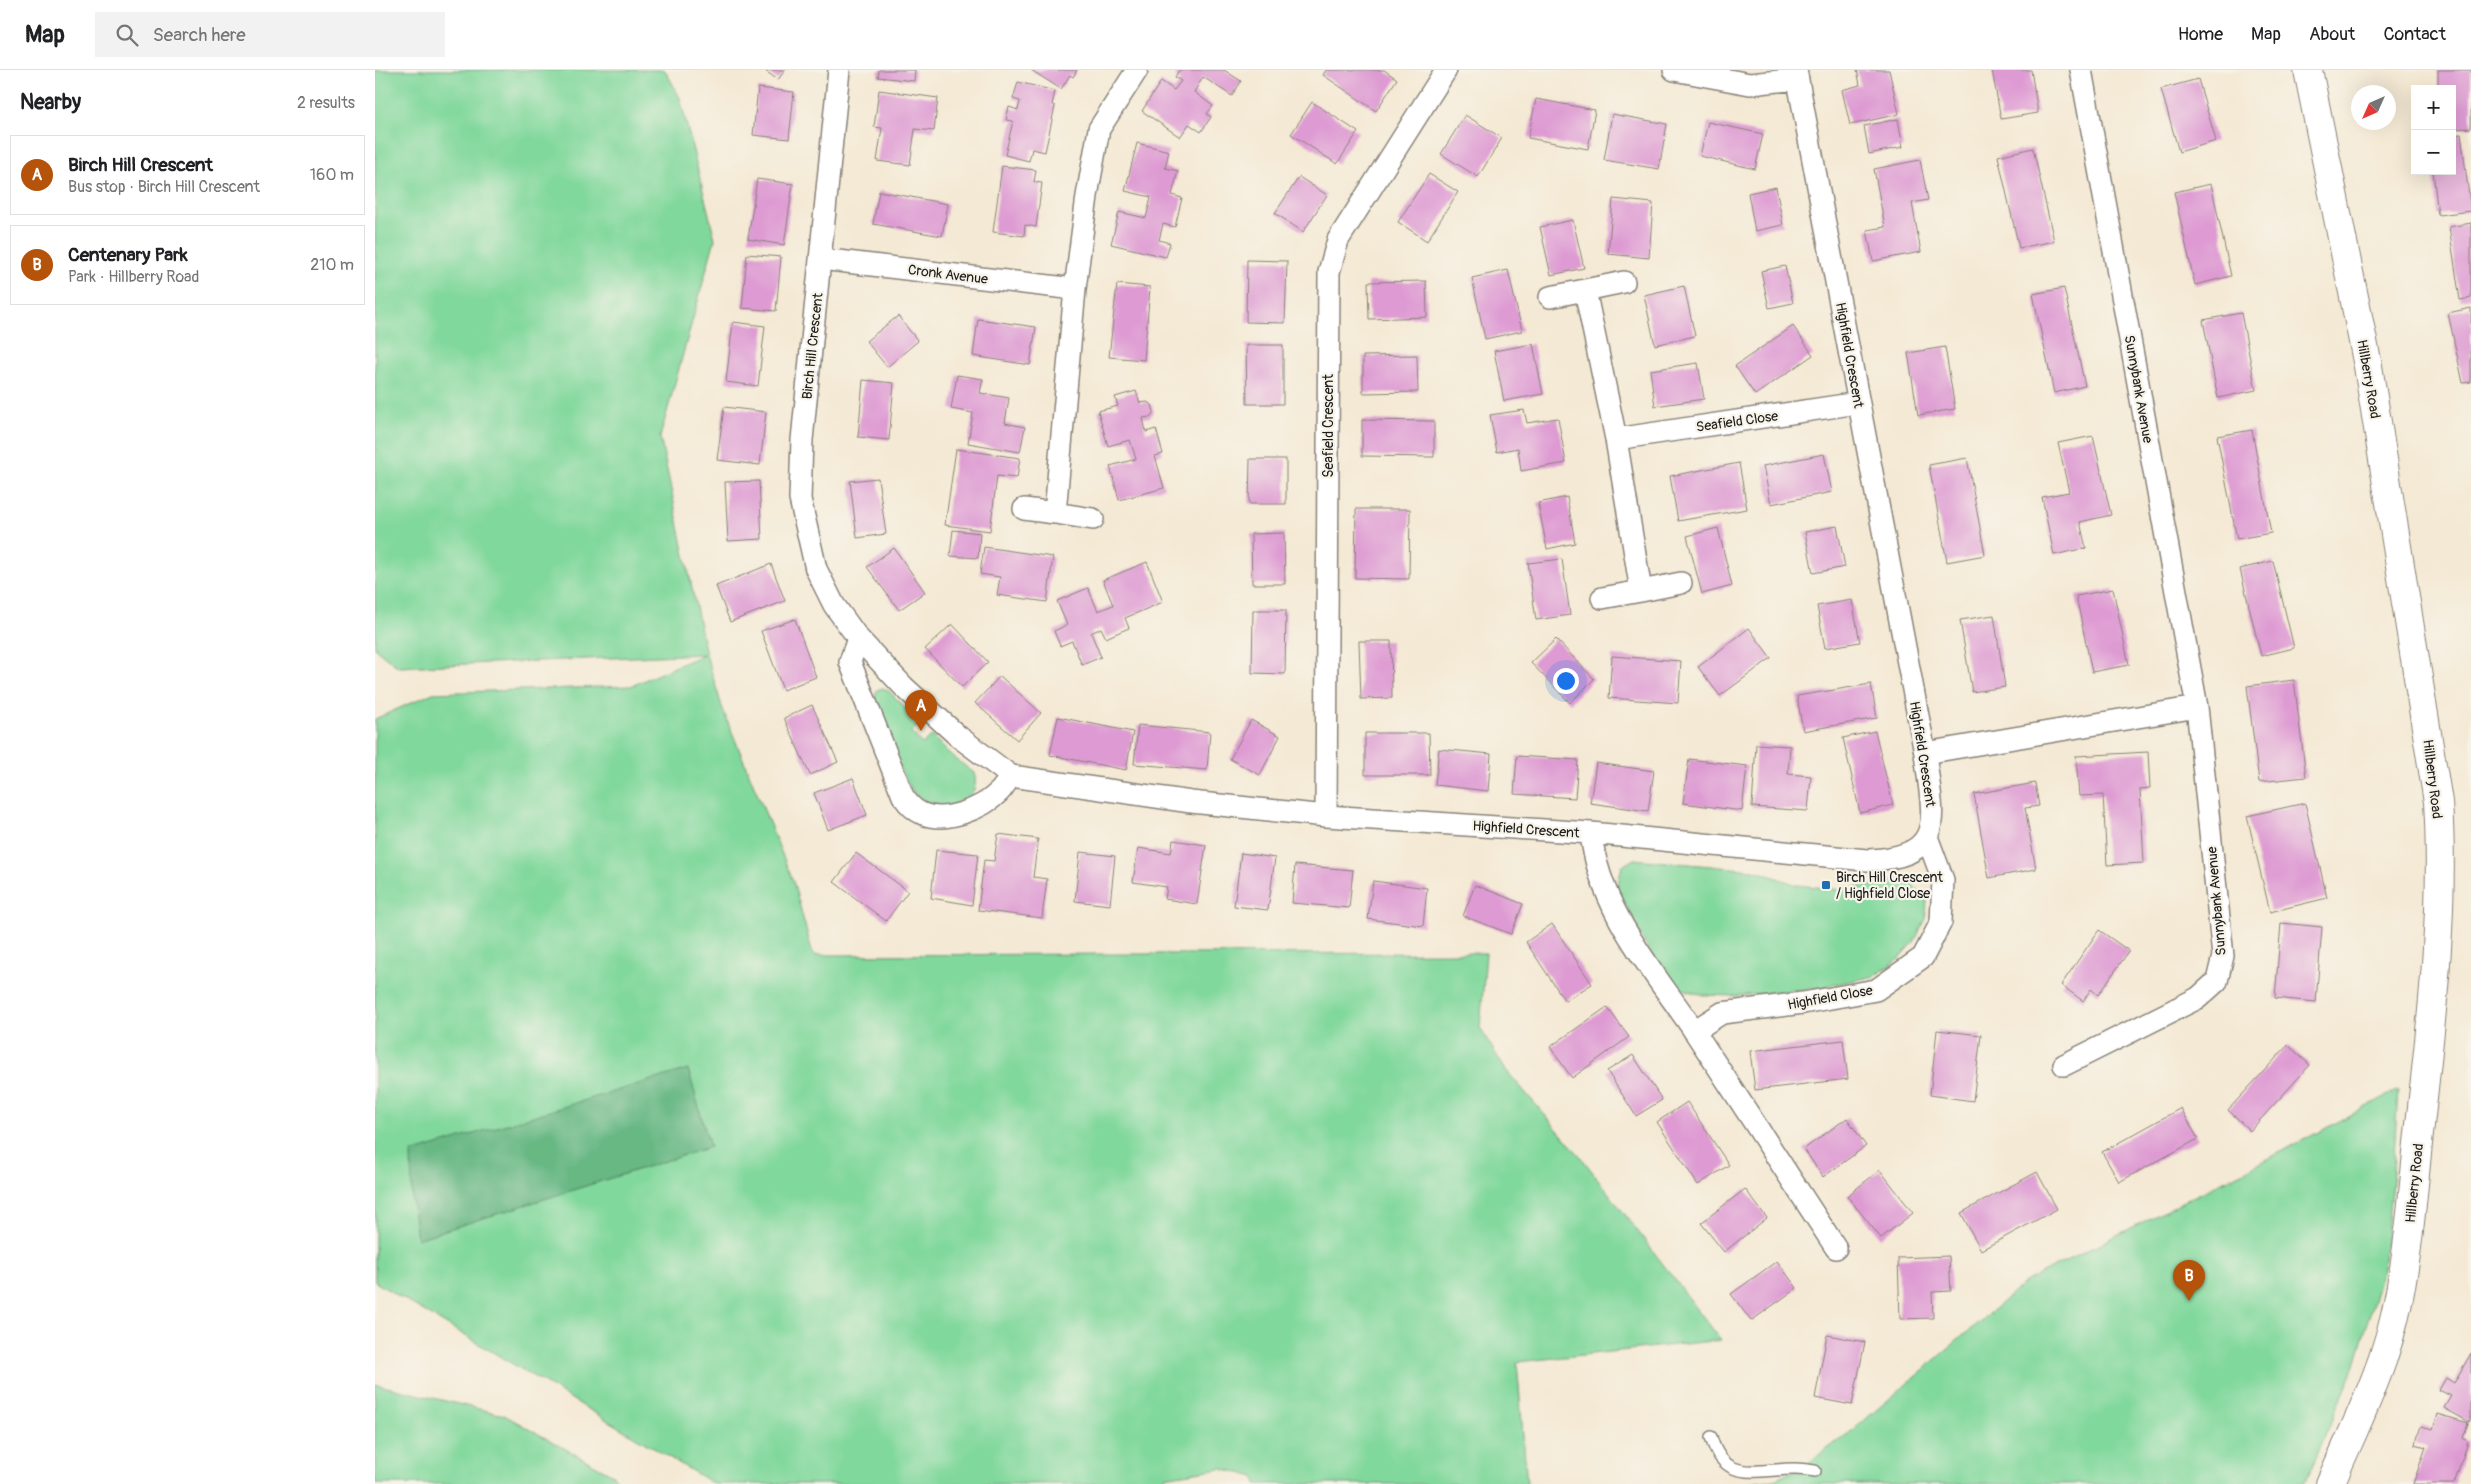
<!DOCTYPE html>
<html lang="en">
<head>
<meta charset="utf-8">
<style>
  body { margin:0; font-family:Pangolin,sans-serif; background:#f2f2f2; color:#202124 }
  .controls { position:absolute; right:15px; top:15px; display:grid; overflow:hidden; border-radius:0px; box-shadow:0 5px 20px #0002 }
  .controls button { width:45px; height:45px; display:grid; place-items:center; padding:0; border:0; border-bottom:1px solid #e0e0e0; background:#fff; color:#202124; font:25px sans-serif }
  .compass { position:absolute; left:1976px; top:15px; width:45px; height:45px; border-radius:50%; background:#fff; box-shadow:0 5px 20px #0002; rotate:225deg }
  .you { position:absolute; left:1190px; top:610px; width:18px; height:18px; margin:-12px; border:4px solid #fff; border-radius:50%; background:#1a73e8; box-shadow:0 0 0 8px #1a73e833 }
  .badge { display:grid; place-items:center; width:32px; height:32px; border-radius:50%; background:#b45309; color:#fff; font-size:16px; font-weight:700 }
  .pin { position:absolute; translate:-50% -41px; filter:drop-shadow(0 1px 2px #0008) }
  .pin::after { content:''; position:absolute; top:26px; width:18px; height:15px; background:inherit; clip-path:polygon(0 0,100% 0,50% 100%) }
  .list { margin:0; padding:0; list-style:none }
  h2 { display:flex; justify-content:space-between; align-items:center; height:65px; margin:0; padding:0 20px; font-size:21px }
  h2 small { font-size:16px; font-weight:400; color:#757577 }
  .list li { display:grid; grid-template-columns:32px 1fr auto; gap:15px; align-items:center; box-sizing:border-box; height:80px; margin:0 10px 10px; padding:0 10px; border:1px solid #e0e0e0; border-radius:0px }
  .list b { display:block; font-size:19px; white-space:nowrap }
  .list p { margin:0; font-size:16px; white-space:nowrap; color:#757577 }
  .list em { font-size:16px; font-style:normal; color:#757577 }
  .icon { flex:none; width:28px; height:28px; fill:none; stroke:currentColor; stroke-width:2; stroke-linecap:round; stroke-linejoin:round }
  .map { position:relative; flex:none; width:2096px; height:1414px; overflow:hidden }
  header { display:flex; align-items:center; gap:30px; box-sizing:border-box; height:70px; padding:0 25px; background:#fff; border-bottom:1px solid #e0e0e0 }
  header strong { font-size:24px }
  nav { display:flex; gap:28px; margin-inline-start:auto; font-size:18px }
  .search { width:350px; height:45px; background:#f2f2f2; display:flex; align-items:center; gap:12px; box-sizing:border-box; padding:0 18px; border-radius:0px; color:#757577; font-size:19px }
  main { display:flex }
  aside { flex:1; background:#fff }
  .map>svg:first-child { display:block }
  .green { fill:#81d89c; stroke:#4e7a5c; fill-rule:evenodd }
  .forest { fill:#68b884; stroke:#426a50 }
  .building { fill:#de9bd3 }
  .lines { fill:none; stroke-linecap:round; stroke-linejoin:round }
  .lane-casing { stroke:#888278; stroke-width:14 }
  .street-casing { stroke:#888278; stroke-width:24 }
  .highway-casing { stroke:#888278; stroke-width:30 }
  .lane { stroke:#fff; stroke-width:11 }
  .street { stroke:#fff; stroke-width:21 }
  .highway { stroke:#fff; stroke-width:28 }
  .poi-dot { fill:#1f6fb2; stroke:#f7f3e8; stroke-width:2 }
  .labels { text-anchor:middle; stroke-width:4.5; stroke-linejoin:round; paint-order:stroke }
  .street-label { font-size:14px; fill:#1c1c1c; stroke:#f7f3e8 }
  .poi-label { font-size:14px; fill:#1c1c1c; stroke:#f7f3e8; text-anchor:start }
</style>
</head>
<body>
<header>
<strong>Map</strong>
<div class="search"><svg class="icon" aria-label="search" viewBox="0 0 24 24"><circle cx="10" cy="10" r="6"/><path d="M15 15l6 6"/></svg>Search here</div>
<nav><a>Home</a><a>Map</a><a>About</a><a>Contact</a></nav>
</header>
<main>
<aside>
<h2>Nearby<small>2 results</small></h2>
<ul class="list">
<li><span class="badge">A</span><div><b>Birch Hill Crescent</b><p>Bus stop · Birch Hill Crescent</p></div><em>160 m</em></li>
<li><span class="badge">B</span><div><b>Centenary Park</b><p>Park · Hillberry Road</p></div><em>210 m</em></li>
</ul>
</aside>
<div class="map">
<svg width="2096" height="1414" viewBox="0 0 2096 1414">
  <rect width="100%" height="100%" fill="#f7f3e8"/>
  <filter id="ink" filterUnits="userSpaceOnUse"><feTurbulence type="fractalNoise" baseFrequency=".02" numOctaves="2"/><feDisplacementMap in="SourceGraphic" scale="10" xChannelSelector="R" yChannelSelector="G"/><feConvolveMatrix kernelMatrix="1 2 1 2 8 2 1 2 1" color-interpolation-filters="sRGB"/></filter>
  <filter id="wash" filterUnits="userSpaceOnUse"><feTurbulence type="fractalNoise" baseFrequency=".0096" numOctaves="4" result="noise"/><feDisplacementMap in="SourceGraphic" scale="20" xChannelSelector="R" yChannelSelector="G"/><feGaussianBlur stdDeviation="1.12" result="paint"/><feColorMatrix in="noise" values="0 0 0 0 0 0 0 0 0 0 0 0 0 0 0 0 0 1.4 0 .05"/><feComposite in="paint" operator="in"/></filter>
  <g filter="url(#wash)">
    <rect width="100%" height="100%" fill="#f4e9d4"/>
    <path class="green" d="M0 0H290L305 28 340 169 285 367 331 584 348 640 418 811 438 885 1111 883 1105 958 1130 999 1206 1087 1346 1270 1142 1292 1152 1414H882L880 1407 846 1398 789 1407 784 1414H339L0 1212V649L58 623 256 616 329 584 23 597 0 578ZM313 999 334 1077 42 1168Z
      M508 618 514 621 545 654 536 662 547 674 557 666 577 686 599 703C610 737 556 747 539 723 521 698 510 657 499 628L502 620Z
      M1259 789 1379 800 1422 815 1460 819 1494 816 1522 809 1539 816 1552 829 1551 849 1539 872 1524 889 1500 906 1443 918 1361 926 1325 925 1297 915 1271 876 1242 818 1247 796Z
      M2023 1020 2018 1102 2008 1199 1977 1304 1929 1414H1367L1399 1410 1429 1396 1478 1360 1653 1210 1885 1093Z
      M0 1314 129 1345 238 1405 247 1414H0Z"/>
    <path class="forest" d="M313 999 335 1077 42 1169 37 1129 36 1083Z"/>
    <g id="blocks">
      <path class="building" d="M389 0H410L403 10Z
        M504 0H540L539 11 503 7Z
        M656 0H702L698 7 695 5 686 19Z
        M804 0H849L866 11 857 26 828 7 819 22 838 36 832 44 836 47 826 62 814 54 805 67 767 41 786 11 799 20 806 11 800 7Z
        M951 0H1009L1022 9 1001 41 948 5Z
        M1482 0H1514L1524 44 1475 55 1467 20 1485 15Z
        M1617 0H1656L1663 43 1626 49Z
        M2063 0H2096V58L2077 59V19H2063Z
        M1823 9 1841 71 1804 82 1786 19Z
        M643 12 680 21 677 35 680 36 670 82 657 79 654 91 630 85 638 51 631 50 634 37 643 40 645 31 638 29Z
        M383 18 419 22 414 69 378 65Z
        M504 20 563 28 559 61 540 59 535 95 502 91 507 58 499 57Z
        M1161 29 1220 40 1213 79 1153 68Z
        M937 32 983 62 962 94 916 64Z
        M1237 44 1292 54 1284 99 1229 90Z
        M1090 45 1127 68 1103 107 1066 84Z
        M1523 49 1528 77 1494 84 1489 56Z
        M1333 52 1388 64 1380 99 1325 86Z
        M2086 64 2096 141 2063 145 2058 101H2077V65Z
        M762 73 794 81 790 98 803 101 797 125 807 128 800 157 788 154 784 170 795 173 791 187 736 174 744 142 771 148 774 136 776 127 750 121Z
        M1658 78 1679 171 1644 178 1623 86Z
        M1545 90 1553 130 1537 133 1546 182 1498 191 1492 160 1510 157 1499 99Z
        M627 96 661 100 659 112 667 113 661 157 650 155 649 166 618 162Z
        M1054 104 1083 122 1052 171 1023 152Z
        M924 107 952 125 928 162 900 143Z
        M382 109 418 114 409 175 373 169Z
        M1836 114 1856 206 1820 215 1799 122Z
        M1401 117 1408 155 1380 161 1373 123Z
        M504 121 573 134 567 166 498 154Z
        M1238 129 1278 133 1274 188 1233 184Z
        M1198 150 1209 198 1176 205 1165 157Z
        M2096 153V228L2085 230 2074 157Z
        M372 184 406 187 401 241 367 238Z
        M872 190 912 191 910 253 871 252Z
        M1410 196 1418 233 1394 238 1386 201Z
        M1133 200 1147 261 1110 269 1097 208Z
        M1051 211 1052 247 994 249 993 212Z
        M742 214 775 217 769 290 734 287Z
        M1309 216 1320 266 1280 275 1269 225Z
        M1689 218 1710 316 1679 323 1658 224Z
        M2096 238V312L2088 313 2073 243Z
        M1866 243 1881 320 1843 328 1828 250Z
        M523 246 543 271 512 297 491 271Z
        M603 249 661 257 655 295 598 286Z
        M358 252 390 256 383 316 351 312Z
        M1418 256 1438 285 1380 325 1360 296Z
        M1158 274 1168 324 1129 331 1119 281Z
        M871 275H908V334H872Z
        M1570 277 1580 339 1543 345 1533 283Z
        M1042 285 1043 322 988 323V286Z
        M1323 293 1329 329 1280 336 1275 300Z
        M582 305 608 309 605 323 634 328 630 353 650 357 645 382 593 373 598 343 576 339Z
        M488 310 519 313 514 370 483 367Z
        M761 321 765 333 772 332 777 335 779 342 775 347 768 348 771 362 781 359 788 384 780 386 789 418 744 430 735 396 761 389 755 370 733 376 723 341 743 336 740 327Z
        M349 337 391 342 385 395 342 390Z
        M1149 340 1152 353 1183 348 1191 393 1146 401 1143 378 1122 382 1115 345Z
        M987 350 1059 351V387L987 386Z
        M1877 360 1896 463 1862 469 1842 366Z
        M1718 366 1736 445 1705 452 1711 478 1679 485 1667 427 1694 422 1683 373Z
        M581 379 645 388 642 408 622 406 615 461 570 455Z
        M1449 384 1457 422 1396 434 1388 396Z
        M1592 388 1610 485 1572 492 1554 395Z
        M875 389H911V434H874Z
        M1364 393 1372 439 1303 451 1295 406Z
        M503 408 511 464 482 468 475 411Z
        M384 411 387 469 353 471 350 412Z
        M1192 427 1200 473 1172 479 1163 433Z
        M981 439H1035L1034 509 980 508Z
        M1462 456 1470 497 1438 503 1430 462Z
        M1343 458 1357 516 1327 524 1312 466Z
        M578 460 605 463 603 488 575 486Z
        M909 463 910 514H877L876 464Z
        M609 477 678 487 672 532 622 525 625 507 605 504Z
        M519 478 550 522 524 540 492 497Z
        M1187 489 1195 545 1161 550 1153 493Z
        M1898 491 1919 578 1886 586 1865 499Z
        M772 492 788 532 750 548 754 558 742 563 731 568 726 558 716 563 726 587 707 595 697 571 685 576 679 561 692 555 682 531 713 518 723 541 738 535 728 510Z
        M396 494 410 531 355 552 341 516Z
        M1738 519 1754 595 1717 602 1701 526Z
        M1477 530 1485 572 1450 578 1442 536Z
        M878 540H911L910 604 877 603Z
        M1619 545 1630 617 1597 622 1585 550Z
        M420 549 441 607 408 620 386 561Z
        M577 554 613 592 587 617 550 579Z
        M1374 558 1396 588 1345 626 1323 597Z
        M1181 569 1219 609 1195 633 1156 593Z
        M984 571H1016L1017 628 986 629Z
        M1237 586 1306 591 1303 633 1234 628Z
        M625 606 666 643 642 670 600 633Z
        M1919 610 1931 707 1884 712 1872 616Z
        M1496 614 1502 648 1428 661 1422 626Z
        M437 635 463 692 435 705 409 648Z
        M683 647 758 662 751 700 675 685Z
        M876 650 905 666 885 705 855 689Z
        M763 655 835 662 832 700 759 694Z
        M1500 661 1518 735 1485 743 1468 668Z
        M990 663H1054L1055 705H990Z
        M1381 674 1415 676 1413 704 1436 706 1433 741 1377 737Z
        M1064 679 1116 684 1113 721 1060 715Z
        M1773 682 1775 718 1765 719 1769 793 1732 795 1728 725 1704 726 1701 686Z
        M1142 686 1203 690 1200 728 1139 724Z
        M1314 689 1372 696 1367 741 1308 733Z
        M1221 693 1279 701 1273 741 1215 733Z
        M478 708 492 745 453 760 439 723Z
        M1660 713 1664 736 1650 738 1661 799 1614 808 1599 724Z
        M1930 733 1952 828 1895 842 1872 746Z
        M623 764 663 769 658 807 672 809 667 848 603 840 609 790 619 791Z
        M798 770 831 775 822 834 790 829 792 817 758 812 763 778 796 783Z
        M561 780 603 784 597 835 556 828Z
        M705 782 740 786 735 835 700 831Z
        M481 783 533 821 511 851 459 812Z
        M866 783 900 788 893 840 859 836Z
        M920 795 978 800 974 838 917 833Z
        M998 811 1052 818 1048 856 993 849Z
        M1100 815 1148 834 1136 864 1088 846Z
        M1906 853 1947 857 1941 932 1900 928Z
        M1177 854 1217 914 1190 931 1151 872Z
        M1724 860 1754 881 1723 925 1716 919 1708 931 1686 915Z
        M1232 937 1254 967 1197 1008 1175 977Z
        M1562 960 1606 965 1598 1031 1555 1025Z
        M1468 970 1473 1009 1380 1020 1375 981Z
        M1913 975 1935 995 1875 1061 1853 1040Z
        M1258 985 1287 1030 1261 1046 1232 1001Z
        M1312 1032 1354 1095 1323 1115 1282 1052Z
        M1806 1038 1823 1069 1744 1112 1727 1082Z
        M1472 1048 1491 1076 1448 1107 1429 1079Z
        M1505 1100 1538 1143 1506 1168 1472 1126Z
        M1662 1102 1682 1139 1606 1180 1586 1143Z
        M1370 1119 1392 1148 1349 1182 1326 1153Z
        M1574 1186 1576 1221 1557 1222 1558 1248 1525 1249 1523 1188Z
        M1402 1191 1422 1218 1376 1251 1356 1224Z
        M1452 1265 1490 1272 1477 1335 1440 1328Z
        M2096 1283V1348L2094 1352 2069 1338 2076 1326 2064 1320 2071 1308 2079 1313Z
        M2063 1344 2093 1353 2088 1368 2093 1372 2079 1414H2038L2051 1377 2040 1374 2046 1356 2058 1359Z"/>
    </g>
  </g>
  <g filter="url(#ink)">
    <use href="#blocks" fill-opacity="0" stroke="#888278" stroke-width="1"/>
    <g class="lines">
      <defs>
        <path id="lane" d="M1336 1367C1349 1414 1381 1399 1420 1399 1427 1399 1433 1400 1440 1401"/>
        <path id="street" d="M464 0 427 370 425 429 441 499 459 535 483 568 529 617 584 667 636 706 816 732 951 746 1216 763 1492 790C1575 788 1557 744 1550 683L1421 0
          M1299 0 1375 14 1423 9
          M446 189 700 219
          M1210 220 1249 212
          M1175 227 1210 220 1241 369 1266 521 1227 528
          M1241 369 1483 333
          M649 439 680 443 700 219 712 126 724 59 762 0
          M680 443 718 449
          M1266 521 1306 513
          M483 568 475 592 528 726C533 734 538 740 548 744 571 753 607 739 624 722 629 717 632 711 636 706
          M1550 683 1822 637
          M951 746 954 202 963 170 1071 0
          M1216 763C1224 840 1278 900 1320 962 1367 1034 1414 1106 1461 1178
          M1319 961 1347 943 1428 933 1501 920 1548 887 1566 852 1568 810 1552 767
          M1689 995 1823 928 1842 911 1848 886 1822 637 1706 0"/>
        <path id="highway" d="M1933 0 1993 296 2063 732C2070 843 2056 954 2044 1064 2036 1139 2032 1217 2008 1288 1993 1332 1973 1372 1955 1414"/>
      </defs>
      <use href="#lane" class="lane-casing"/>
      <use href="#street" class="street-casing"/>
      <use href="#highway" class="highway-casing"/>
      <use href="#lane" class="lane"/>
      <use href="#street" class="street"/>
      <use href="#highway" class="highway"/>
    </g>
  </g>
  <rect class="poi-dot" x="1446" y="810" width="10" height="10" rx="2.5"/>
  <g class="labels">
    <g class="street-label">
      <text transform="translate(573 204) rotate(7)" y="5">Cronk Avenue</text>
      <text transform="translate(437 276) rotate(-84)" y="5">Birch Hill Crescent</text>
      <text transform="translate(1475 285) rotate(80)" y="5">Highfield Crescent</text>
      <text transform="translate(1994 309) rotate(80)" y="5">Hillberry Road</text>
      <text transform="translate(1764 319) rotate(80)" y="5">Sunnybank Avenue</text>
      <text transform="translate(1362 351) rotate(-8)" y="5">Seafield Close</text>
      <text transform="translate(953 356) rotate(-90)" y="5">Seafield Crescent</text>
      <text transform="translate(1548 684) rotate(81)" y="5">Highfield Crescent</text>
      <text transform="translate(2058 709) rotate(83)" y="5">Hillberry Road</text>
      <text transform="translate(1151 759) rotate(4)" y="5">Highfield Crescent</text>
      <text transform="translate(1841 831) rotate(-95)" y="5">Sunnybank Avenue</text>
      <text transform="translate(1455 927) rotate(-10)" y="5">Highfield Close</text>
      <text transform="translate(2039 1113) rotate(-84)" y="5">Hillberry Road</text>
    </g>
    <g class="poi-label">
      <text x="1461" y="812">Birch Hill Crescent<tspan x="1461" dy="16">/ Highfield Close</tspan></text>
    </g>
  </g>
</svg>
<div class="controls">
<button>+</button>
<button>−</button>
</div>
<svg class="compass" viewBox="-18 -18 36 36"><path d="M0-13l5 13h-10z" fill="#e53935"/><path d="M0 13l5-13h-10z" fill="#757577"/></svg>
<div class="you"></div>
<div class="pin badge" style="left:546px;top:661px">A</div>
<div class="pin badge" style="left:1814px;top:1231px">B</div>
</div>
</main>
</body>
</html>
